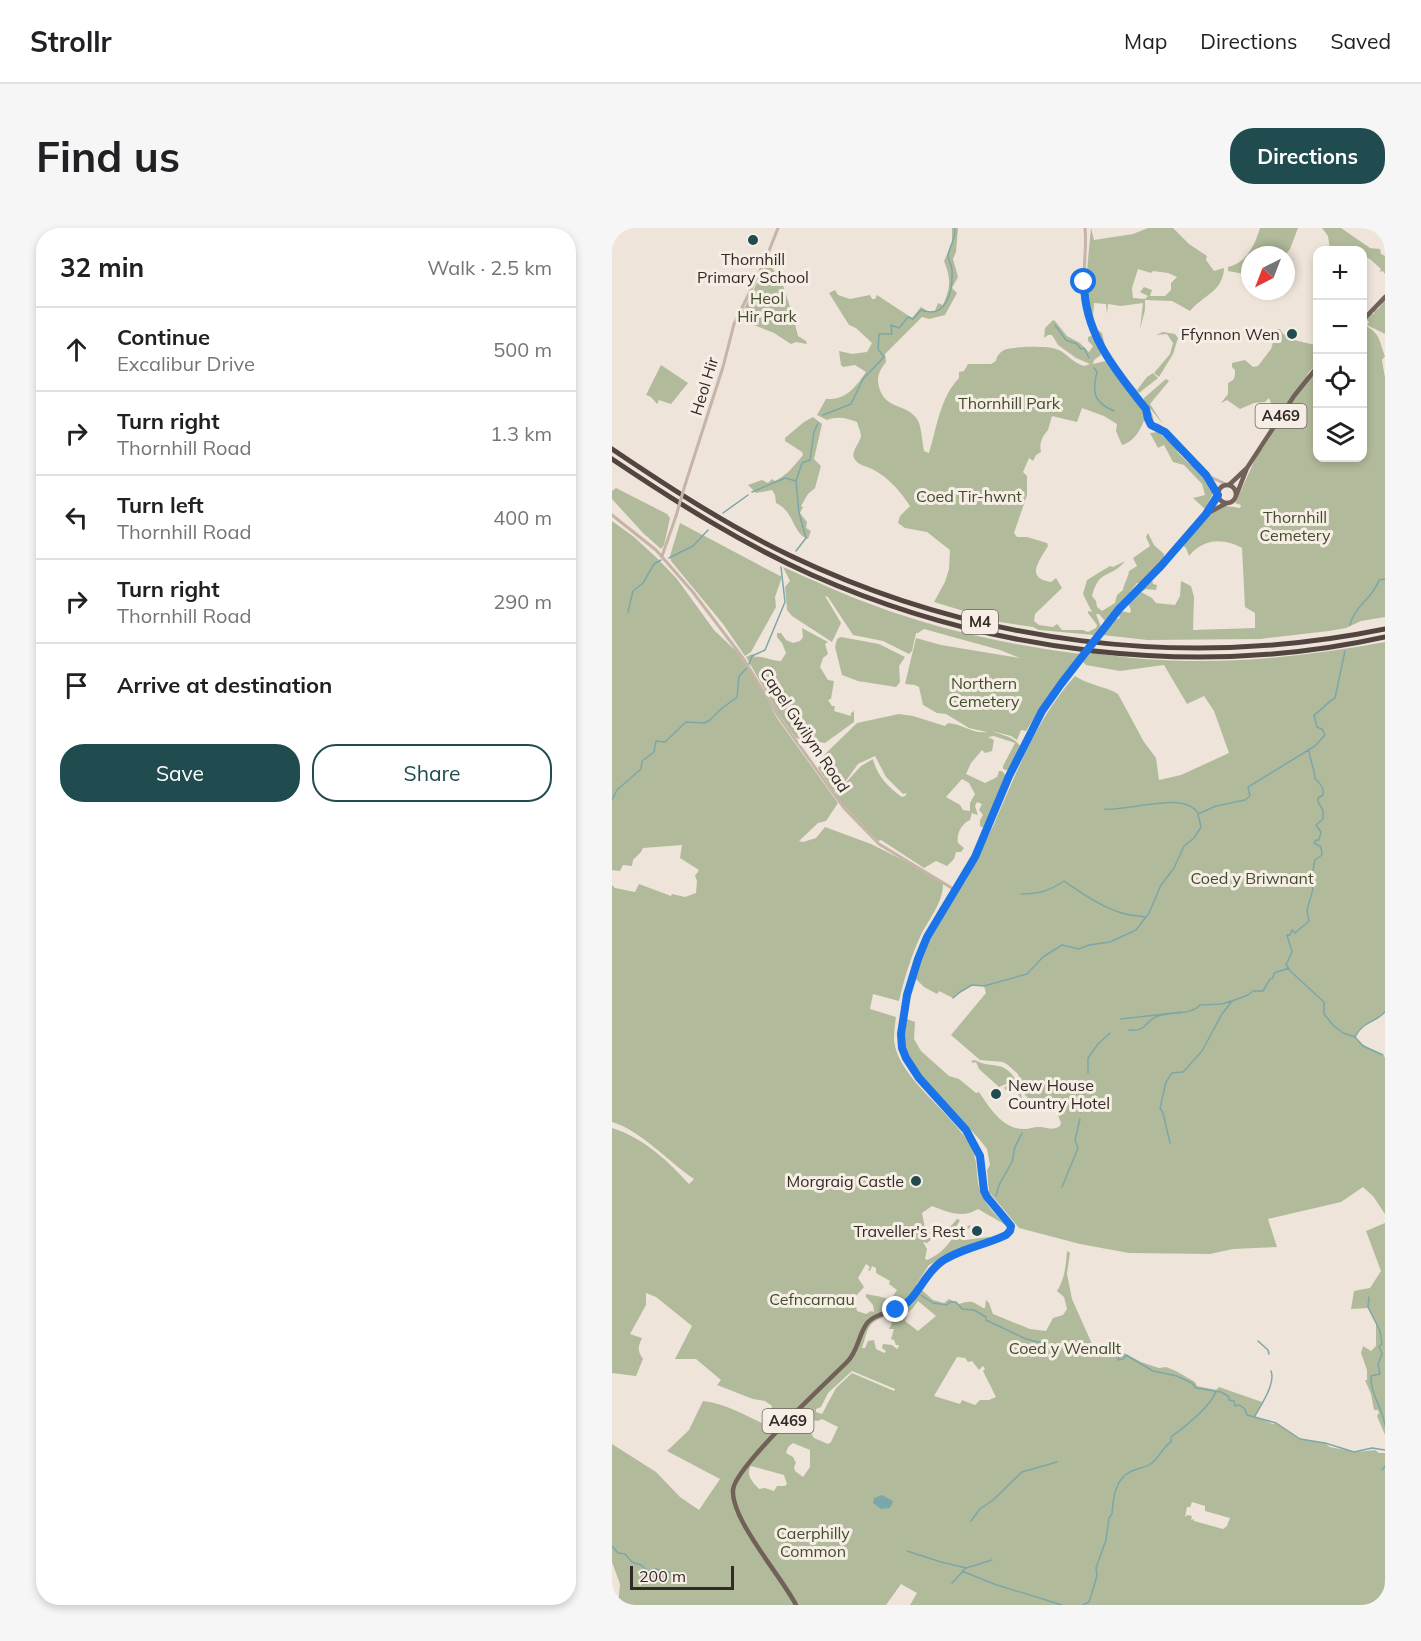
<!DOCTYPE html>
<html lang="en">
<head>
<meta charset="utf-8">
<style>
  body { margin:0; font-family:Mulish,sans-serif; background:#f6f6f6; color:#202124 }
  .controls { position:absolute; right:18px; top:18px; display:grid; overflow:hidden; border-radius:12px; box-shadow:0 3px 9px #0003 }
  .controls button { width:54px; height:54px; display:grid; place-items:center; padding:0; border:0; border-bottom:2px solid #e0e0e0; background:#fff; color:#202124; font:30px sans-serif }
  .compass { position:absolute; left:629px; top:18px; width:54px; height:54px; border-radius:50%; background:#fff; box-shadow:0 3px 9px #0003; rotate:222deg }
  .scale { position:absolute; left:18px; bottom:15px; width:104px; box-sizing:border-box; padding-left:6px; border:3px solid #322a27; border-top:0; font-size:16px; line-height:21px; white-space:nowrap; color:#322a27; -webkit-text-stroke:4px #f6eee5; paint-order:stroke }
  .stop { position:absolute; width:18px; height:18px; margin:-14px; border:4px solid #1a73e8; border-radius:50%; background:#fff }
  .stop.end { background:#1a73e8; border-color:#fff; box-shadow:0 2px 6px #0008 }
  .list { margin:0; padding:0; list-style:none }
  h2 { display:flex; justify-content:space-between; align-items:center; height:78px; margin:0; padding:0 24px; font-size:26px }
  h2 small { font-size:20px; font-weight:400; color:#757577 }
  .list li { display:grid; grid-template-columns:39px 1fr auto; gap:18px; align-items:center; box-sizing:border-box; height:84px; padding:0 24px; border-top:2px solid #e0e0e0 }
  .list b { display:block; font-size:22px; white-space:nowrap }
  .list p { margin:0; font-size:20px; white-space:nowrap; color:#757577 }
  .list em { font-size:20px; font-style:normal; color:#757577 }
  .actions { display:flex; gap:12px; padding:18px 24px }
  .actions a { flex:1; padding:14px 0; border:2px solid #214c4f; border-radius:24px; text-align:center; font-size:21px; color:#214c4f }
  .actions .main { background:#214c4f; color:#fff }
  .icon { flex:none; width:33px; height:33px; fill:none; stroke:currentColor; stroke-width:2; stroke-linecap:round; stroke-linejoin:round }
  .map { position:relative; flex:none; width:773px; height:1377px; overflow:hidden; border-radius:24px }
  header { display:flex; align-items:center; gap:36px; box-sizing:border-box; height:84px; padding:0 30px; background:#fff; border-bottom:2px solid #e0e0e0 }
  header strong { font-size:28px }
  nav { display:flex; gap:33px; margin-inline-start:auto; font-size:21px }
  .intro { display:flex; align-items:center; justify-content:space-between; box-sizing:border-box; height:144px; padding:0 36px }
  h1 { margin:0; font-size:42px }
  .button { padding:15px 27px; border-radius:24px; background:#214c4f; color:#fff; font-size:21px; font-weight:700 }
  main { display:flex; gap:36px; padding:0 36px }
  aside { flex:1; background:#fff; border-radius:24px; box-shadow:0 3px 9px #0003 }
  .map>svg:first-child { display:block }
  .green { fill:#b1bb9b; fill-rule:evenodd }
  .water { fill:#7ca7a8 }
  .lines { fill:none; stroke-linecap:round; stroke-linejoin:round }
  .stream { stroke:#7ca7a8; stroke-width:1.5 }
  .tertiary { stroke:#c5b4a7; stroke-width:3 }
  .primary { stroke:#726159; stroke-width:4.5 }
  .motorway { stroke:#52443f; stroke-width:5 }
  .tertiary-bridge { stroke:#c5b4a7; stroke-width:3 }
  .primary-bridge { stroke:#726159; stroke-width:4.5 }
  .route { stroke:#1a73e8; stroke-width:8 }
  .poi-dot { fill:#214c4f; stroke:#f6eee5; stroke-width:2 }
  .labels { text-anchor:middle; stroke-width:6; stroke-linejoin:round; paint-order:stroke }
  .shield { fill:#f6eee5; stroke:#6d6560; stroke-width:1.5 }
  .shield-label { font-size:15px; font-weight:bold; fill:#322a27 }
  .poi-label { font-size:16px; fill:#322a27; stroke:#f6eee5; text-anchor:end }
  .park-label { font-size:16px; fill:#424d2d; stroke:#f6eee5 }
  .street-label { font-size:16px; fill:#322a27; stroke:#f6eee5 }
</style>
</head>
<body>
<header>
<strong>Strollr</strong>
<nav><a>Map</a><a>Directions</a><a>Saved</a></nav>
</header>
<div class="intro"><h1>Find us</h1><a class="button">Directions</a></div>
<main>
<aside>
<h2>32 min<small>Walk · 2.5 km</small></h2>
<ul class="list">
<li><svg class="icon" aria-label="ahead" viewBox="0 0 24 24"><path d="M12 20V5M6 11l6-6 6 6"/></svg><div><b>Continue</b><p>Excalibur Drive</p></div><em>500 m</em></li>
<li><svg class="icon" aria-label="right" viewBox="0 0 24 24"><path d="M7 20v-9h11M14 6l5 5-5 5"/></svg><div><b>Turn right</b><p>Thornhill Road</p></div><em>1.3 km</em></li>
<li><svg class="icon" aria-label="left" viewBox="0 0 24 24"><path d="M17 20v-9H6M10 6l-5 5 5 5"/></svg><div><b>Turn left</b><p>Thornhill Road</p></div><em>400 m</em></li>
<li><svg class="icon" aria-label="right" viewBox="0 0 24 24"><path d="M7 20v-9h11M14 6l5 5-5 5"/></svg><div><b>Turn right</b><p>Thornhill Road</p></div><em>290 m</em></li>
<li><svg class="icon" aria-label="arrive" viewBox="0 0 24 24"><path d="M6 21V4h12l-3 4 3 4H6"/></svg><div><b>Arrive at destination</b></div></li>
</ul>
<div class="actions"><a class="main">Save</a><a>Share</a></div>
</aside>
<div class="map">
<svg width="773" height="1377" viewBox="0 0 773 1377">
  <rect width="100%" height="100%" fill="#eee4da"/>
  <path class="green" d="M340 0H346L344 24 341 31 346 49 340 60 345 65 333 87 317 91 310 89 273 126 274 134C268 142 264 148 267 159 273 182 294 175 305 191 310 199 310 214 312 223L317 225C325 199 328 170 347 150V144L352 143 356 136H379L384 133C385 128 387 125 392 122 400 118 436 118 444 121 453 123 459 134 472 138L478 136 464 130 446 117 440 107H436L432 110 433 100 441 92 443 93 455 108 468 115 477 124 481 118 476 113V109L482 107 489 127 482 132 481 136 493 133 503 144 534 186C531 198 523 214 510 217L504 203 505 196 492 188 470 180 465 194 440 188 436 202C430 209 427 215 429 224L424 227 421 233 417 230 411 244 415 248V267L402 305 405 309H415L435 315 436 318C428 332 412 350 439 354L444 350 450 360 423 386 422 393 427 397 441 399 445 396 450 402H471L476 404 484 400 485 397 476 385V383L480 384 471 366 475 352 498 338 501 339 513 333C499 351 487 340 480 368L484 373 485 379 490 383 503 375 505 367 511 362C512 355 516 351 517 343L525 338 521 330 538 318 534 309 536 305 542 317 552 326V332L529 356 525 355 496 392 493 393 487 386H484L489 399 482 407 427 402 421 399 388 394 322 374 333 354 337 341 338 322 315 304 293 300 286 295 288 288 298 278C288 263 278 251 262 242 255 238 246 238 242 230 239 223 248 215 249 208 249 204 246 198 245 194 235 190 225 188 215 192L205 187 214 171C234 172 243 160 254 144L243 137 231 139 229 137 227 123 240 126 255 124 260 115 244 100 237 97 217 65 223 62 226 67 238 71 258 67 260 71H263L265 67 300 90 309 79 317 84 323 83 326 75 331 77C339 59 339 51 332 33L340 15Z
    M479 0 482 12 521 6 536 0H561L577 16 595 28 594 32 602 43 612 40C611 64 591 67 578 83L560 73 533 72V82L528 101 531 75 509 78 496 76 495 86 494 76 482 75 481 88 483 100 490 105 494 122C485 106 482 87 474 73V53ZM526 41 539 45 541 43 556 45 565 49 559 55V62L553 68H538L540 62 532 59 528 64 536 68 533 71 521 70 520 60Z
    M648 0H686L678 21 673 27H638V47L616 43V39C634 35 643 17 648 0Z
    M710 0H729L758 20 768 21 769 26 773 28V46L771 43 768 44 769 41 758 31 751 28 750 22H718L716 8Z
    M156 33 171 57 178 79 184 89 183 96 186 108 194 113 195 116 184 114 179 116 162 105 127 91Z
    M773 70V106L755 97 757 94 754 91 757 86H762V83L767 80Z
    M751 97H753L752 101 754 98C769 106 767 114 773 128L770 132 773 150V389L749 393 734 400 717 403 648 411 535 412 491 407 501 392 508 390 507 388 509 383 518 385 519 382 516 375 533 356 540 351 541 356 545 357 544 362 534 361 529 364 540 370 544 375 563 377 568 368 569 353 579 358 582 369 581 402 643 400V385L633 379 630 320C612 310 592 310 577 328L574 320 570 317 597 286 614 278 628 280 629 277 623 275 647 223 651 220 677 178 686 160C675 173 667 189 657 201L658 192 666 180 659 175 657 170 653 174 642 175 628 181 615 172 609 175 616 166V155C623 152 623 149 623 142L620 139V135L633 132 641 139 646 138 659 121 665 101H668C674 114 693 113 705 118V135L696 145 693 152 705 141 706 230H750Z
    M551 104 563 106 566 110 561 126 547 149 542 145 558 126 561 115 555 106 544 107Z
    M49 137 76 155 59 176 47 172 45 176 39 169 34 167Z
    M510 145 525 162 535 149 541 145 546 150 527 165Z
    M554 151 557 153 538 176 551 196 532 173V170Z
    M201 189 210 196 202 231 209 238 203 260 196 266 189 278 191 279 188 285 195 294 194 300 199 303 196 311C180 305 183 284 164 275L163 267 160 262 144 265 136 257 150 252 156 255 160 251 163 253C174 248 183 237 191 227L190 224 173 213V210L192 194Z
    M546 204 566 221 565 223C575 237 595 245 601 265L593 281 581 270 593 267 590 256 572 237 561 234 552 217 546 220 538 205Z
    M4 260 55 286 58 290 52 317 49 321 31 305 0 271V263Z
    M0 293 22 309 47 332 65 351 102 402 125 424 149 460 165 490 226 575 214 593 206 595 187 613 191 614 204 610 213 599 259 616 303 638 331 656C331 675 316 692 308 709 299 729 292 751 287 773L261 766 258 781 284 789C283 796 282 804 282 812 286 852 342 884 360 921 367 935 363 952 369 966 374 977 384 987 392 996L366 981C350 991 336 984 320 978L310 985 313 1000 318 1004 316 1008 319 1012 315 1015 311 1014 315 1021 313 1031 315 1032C325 1028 334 1020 340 1011L338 999 345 991 348 992 343 1001 346 1005 351 1004 356 998 359 997 351 1009 353 1012 377 1009 378 1012 340 1025 317 1037 304 1057 321 1072 332 1075 337 1071 347 1076C360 1072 360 1073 371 1080H373L374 1072 377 1075 381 1086 418 1101 434 1103 441 1090 451 1087 455 1081 452 1069 445 1063C453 1051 454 1036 455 1023L458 1025 455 1046 460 1071 480 1116 512 1125 529 1134 547 1140 554 1139 564 1143 583 1154 585 1158 604 1162 607 1159 650 1174 643 1189 661 1196 665 1195 688 1211 712 1215 718 1219 744 1224 763 1222 767 1225H773V1377H298L305 1365 289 1356 274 1377H6L8 1356 0 1334V1216L44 1244 68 1269 87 1282 108 1251 55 1223 77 1202 91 1173C113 1175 134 1188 154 1197L160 1178 153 1173 141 1171 105 1157 109 1152 84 1131H63L80 1098 44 1069 34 1065V1077L18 1106 30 1110C26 1119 25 1122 31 1131L24 1148 0 1145V900C32 910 56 933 77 956L82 951C58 935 28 902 0 894V657L3 660 23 664 27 656 59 668 60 666 73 669 84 665 85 653 83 648 87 642 68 630 70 617 31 620 29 624 21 632 20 638 11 637 8 643 0 642ZM254 1036 258 1039 256 1042 258 1043 260 1038 264 1040V1045L278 1053 277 1056 285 1062 281 1068 285 1071 283 1074C274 1069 265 1068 254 1066V1069L261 1077 262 1084 259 1083 254 1086 245 1083 242 1070 252 1059 246 1050ZM306 1073 324 1088 306 1103 293 1093 295 1088 293 1087 301 1080ZM276 1088 280 1095 277 1101H282L279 1111 282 1112 284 1117H287L286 1120 285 1121 280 1117 271 1116 270 1120 274 1123 272 1125 264 1121 262 1112 256 1113 253 1120H250C256 1104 253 1094 276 1088ZM345 1129 353 1130 356 1134 360 1133 367 1142 371 1138 373 1141 371 1143 384 1169 377 1172H368L363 1177 350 1172 348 1176 322 1168ZM240 1143 283 1161 282 1163 240 1145 224 1160 210 1186 204 1184V1181L209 1179 216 1165ZM210 1191 226 1199 219 1214 216 1216 202 1210 198 1203 192 1200 200 1192 206 1193ZM181 1215 198 1222V1239L191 1249 183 1243 182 1239 184 1235 181 1229 174 1225 176 1219ZM139 1238 172 1247 175 1256 173 1258H165L162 1263 153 1260 147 1261C141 1254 133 1247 139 1238ZM580 1274 593 1278V1283L618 1290 615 1298 611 1301 582 1293V1291L579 1292 580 1288 575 1287 573 1289 575 1279H578Z
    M68 295 170 349 163 369 164 379 139 424 133 428 111 396 59 333 58 328Z
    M171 339C201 352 230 366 261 377 327 402 398 417 468 426L432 474 414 503 409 502 405 512 399 508 380 503C390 507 403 509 408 518L397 543 391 541V538L403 515 382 508 376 509 382 512 380 523 373 525 370 522 359 535 354 546 373 555 385 549 387 543H390L394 548 369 610H367L372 600 368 598V592L371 587 367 582 370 576 365 574 363 578 366 587 360 585 358 592C350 595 344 606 346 615L352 620 349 624H344L342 631 335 638 324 633 312 640 269 612 266 613 229 575 223 565 226 562 222 564 206 540 208 531 245 495 287 486 301 488 333 498 336 495C350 496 361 506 375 504L357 500 334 486 325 485 311 477 307 459 303 457 293 456 304 410 329 417 408 430 388 422 312 401 306 405H304L300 423 297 426 271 413 241 407 216 369 213 368 229 395 220 414 180 388 175 382 173 359 178 353ZM263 528 274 549 291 566 295 565 293 568 290 569C276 559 265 548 261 531L249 538 228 561 246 536ZM350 551 357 555 363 566 358 575V583L351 582 348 577 334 569Z
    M190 400 216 414 213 416 216 426 211 430 208 439 216 452 222 453 219 471 216 472 220 478H223L222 483 239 488V485L242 483V494L213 515 184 510 166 485 134 429 140 426 143 429C153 428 159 433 169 433L174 425 170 415 165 409V405H169L174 412 181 415 188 413 191 409Z
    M229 409 267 416 293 429 287 438 288 454 284 459 246 453 230 447 223 419 225 411Z
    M773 414V784C763 795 752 791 743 809 753 821 762 820 773 829V986L761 968 751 959 729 974 656 991 665 1019 621 1021 598 1026 517 1025 468 1016 407 1000 377 964 375 942 378 937 375 921C356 894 300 849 293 819 291 810 294 800 295 791L303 794 302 811 309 823 337 848 347 851 364 865 367 864C377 879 391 902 413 901 417 901 422 899 426 899 435 898 439 904 448 898L449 895 443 879 423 877 413 867 406 846 396 837 391 834 368 832 339 807 374 765 372 758H357L341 770 327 763 325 766 312 759 303 750C312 715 332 686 349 655L353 654C361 634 373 615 382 596 405 544 424 491 463 448 476 457 493 458 506 466L532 514 544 530 547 552 569 547 617 525 602 483 592 468 575 476 552 437 508 443 474 437 470 433 477 424C574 441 676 432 773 414Z
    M363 832C371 837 377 836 386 838 401 840 408 859 410 871L406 872 405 876 404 874 407 867 400 860 396 864 392 860 395 857 394 856 387 859 367 841 364 834 361 835 359 833Z
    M773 995V1207L765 1188 767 1185 766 1182H762L759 1166 753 1152H755V1142L749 1125 751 1118 759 1123 764 1118V1095L756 1080 739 1081 742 1063 758 1060 769 1043 754 1003Z"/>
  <path class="water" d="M270 1267 281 1273 278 1280 269 1281 261 1275 262 1270Z"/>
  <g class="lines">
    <path class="stream" d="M443 97 454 112 465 116 469 121 472 120 477 130
      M482 140 485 144C480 164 481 174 502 183
      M211 187 239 176 251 151 272 129 266 121 267 106H280L279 97 287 100 296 89 301 91 309 82C335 92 341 62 340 42 340 37 336 32 336 28 337 18 344 12 343 0
      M140 264 173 250 184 253
      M111 285 136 267
      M184 323 194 310 187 285 184 253 190 235 198 232 202 204 206 195
      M57 330 81 318 96 302
      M16 384 21 363 31 355 42 336 49 332
      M738 397C743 376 761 371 767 352L773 351
      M137 436 140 428 153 422 173 374 169 339
      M0 572 5 562 29 541 30 533 42 524 44 513 53 514 74 494 92 495 98 492 109 481 125 469 127 448 135 440
      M493 581C517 584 571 562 586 585
      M409 666C427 666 437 663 452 653 470 665 489 679 510 685 517 688 525 687 533 689
      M675 740 712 774V786L721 797 731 805 743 809 751 818 771 827
      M341 770 348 764 360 757 372 758 415 746 431 729 450 717 467 721 477 717 498 714 524 702 537 685 549 657 562 640 572 618 582 610 589 599 586 586 604 578 633 572 638 568 636 559 703 518 713 507 710 501 705 499 702 487C710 482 715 474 723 470L733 423
      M509 791 570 784
      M517 802C536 804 533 792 546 788 559 783 578 788 588 777L610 776 619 773
      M743 809C751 793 763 795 773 784
      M476 845V830L486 816 498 805
      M469 884 467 877 469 870
      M558 915 551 885 548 880 554 854 560 845 571 844 590 823 610 786 620 773 636 767 641 763H651L658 751 661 750 662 745 677 740 674 737 680 724 675 707H678L680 702 683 705 697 693 695 682 701 661 695 648 701 642 703 632 710 627 709 619 702 615 704 612H707L709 604 704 597 711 591V582L706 574V570L711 567C713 560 708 555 703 551 703 541 697 532 697 521
      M450 959 466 920 463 912 468 891
      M384 968 387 957 400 934 403 919 410 905
      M309 1067 321 1075 335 1077 338 1074H344L350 1081 362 1082 374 1089V1092L414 1111 435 1116 440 1121 452 1117C462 1121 472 1118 483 1120 491 1121 495 1125 503 1124L507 1127 506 1132 511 1131 514 1127 541 1143 565 1148 580 1155 584 1160 609 1164 617 1169V1172L622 1173 623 1178 627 1177 633 1181 635 1187 664 1195 688 1211 713 1215 742 1224 760 1220 773 1222
      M757 1069 756 1079 768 1103 770 1116 767 1118 770 1126 766 1136 768 1146 759 1148C758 1165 770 1179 773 1197
      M646 1113 656 1122 657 1126
      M643 1188C649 1177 664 1155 659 1143
      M770 1242 773 1238
      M359 1293 368 1281 381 1272 410 1244 445 1234
      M0 1318 6 1325 13 1326 20 1334 29 1337 36 1343 44 1341 68 1347 69 1354
      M295 1323 329 1334 354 1340
      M350 1343 382 1356 450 1377
      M340 1355 354 1340 380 1332
      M471 1377 477 1374 485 1348 484 1340 494 1312 497 1290 500 1286C501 1271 503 1251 518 1244 525 1240 534 1240 540 1235 548 1228 551 1219 559 1214V1209C572 1200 600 1177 604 1163"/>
    <path class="tertiary" d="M473 0C475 20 471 40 472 60 474 111 508 148 538 185L540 191 539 197
      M534 181C536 194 539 198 551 203
      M539 197H546L549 199C566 223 593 240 606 266
      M594 247 616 257
      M73 257 111 139 122 96 153 33 166 0
      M0 287 44 322 80 363 131 430 167 489 232 580 267 616 343 662
      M50 328 64 288"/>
    <path class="primary" d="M750 93 773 69
      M606 266a9 9 0 1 1 18 0a9 9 0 1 1-18 0Z
      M617 257 635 240 682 168 706 138
      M624 268 635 240
      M596 285 615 275
      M487 406C513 372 544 343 572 311 584 297 597 284 606 267
      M184 1377C170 1349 119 1292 121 1262 122 1240 215 1154 235 1134 247 1122 246 1106 256 1094 267 1083 285 1085 297 1074 309 1064 314 1046 327 1035 344 1022 375 1016 395 1007L399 1001C397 988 381 980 375 969 367 955 372 934 363 916 344 883 308 861 293 828 287 814 289 797 292 783 298 747 311 713 330 681 341 663 354 646 363 627 384 585 399 540 421 499 434 475 451 453 468 431"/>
    <path class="motorway" d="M0 221C58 260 116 298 179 328 364 416 573 442 773 401
      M0 231C64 274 129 315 200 347 377 425 584 451 773 409"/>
    <path class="tertiary-bridge" d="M64 288 73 257"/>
    <path class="primary-bridge" d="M468 431 487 406"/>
  </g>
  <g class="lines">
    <path class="route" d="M284 1082C306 1072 310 1048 329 1034 347 1021 374 1017 394 1007L398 1003 399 998 375 969 372 963 368 928 354 902 307 850 294 830 290 820 289 806 295 767 306 731 315 709 363 629 397 548 430 483 449 456 507 381 549 338 594 286 606 267 594 247 553 204 539 197 536 191 534 181C504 143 472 106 472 54"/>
  </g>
  <g class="poi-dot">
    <circle cx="141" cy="12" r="6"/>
    <circle cx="680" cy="106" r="6"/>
    <circle cx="384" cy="866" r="6"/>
    <circle cx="304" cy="953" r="6"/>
    <circle cx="365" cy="1003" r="6"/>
  </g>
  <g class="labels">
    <g class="shield">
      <rect x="643.5" y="176" width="51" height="24" rx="4.5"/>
      <rect x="350" y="382" width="36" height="24" rx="4.5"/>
      <rect x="150.5" y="1181" width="51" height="24" rx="4.5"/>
    </g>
    <g class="shield-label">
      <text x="669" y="193">A469</text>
      <text x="368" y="399">M4</text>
      <text x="176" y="1198">A469</text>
    </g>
    <g class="poi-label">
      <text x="141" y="37" text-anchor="middle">Thornhill<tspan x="141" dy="18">Primary School</tspan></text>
      <text x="668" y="112">Ffynnon Wen</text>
      <text x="396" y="863" text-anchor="start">New House<tspan x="396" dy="18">Country Hotel</tspan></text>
      <text x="292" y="959">Morgraig Castle</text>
      <text x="353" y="1009">Traveller's Rest</text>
    </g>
    <g class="park-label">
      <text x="155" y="76">Heol<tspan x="155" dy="18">Hir Park</tspan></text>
      <text x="397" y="181">Thornhill Park</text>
      <text x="357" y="274">Coed Tir-hwnt</text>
      <text x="683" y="295">Thornhill<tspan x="683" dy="18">Cemetery</tspan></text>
      <text x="372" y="461">Northern<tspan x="372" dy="18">Cemetery</tspan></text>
      <text x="640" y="656">Coed y Briwnant</text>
      <text x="200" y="1077">Cefncarnau</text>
      <text x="453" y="1126">Coed y Wenallt</text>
      <text x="201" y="1311">Caerphilly<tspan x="201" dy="18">Common</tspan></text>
    </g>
    <g class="street-label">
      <text transform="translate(92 158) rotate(-73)" y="6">Heol Hir</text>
      <text transform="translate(193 502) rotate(56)" y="6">Capel Gwilym Road</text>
    </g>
  </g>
</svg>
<div class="controls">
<button>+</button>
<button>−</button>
<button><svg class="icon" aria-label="locate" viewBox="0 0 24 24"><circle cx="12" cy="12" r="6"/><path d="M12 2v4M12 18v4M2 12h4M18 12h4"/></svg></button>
<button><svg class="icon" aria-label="layers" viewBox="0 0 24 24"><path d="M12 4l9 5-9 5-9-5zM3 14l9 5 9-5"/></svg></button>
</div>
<svg class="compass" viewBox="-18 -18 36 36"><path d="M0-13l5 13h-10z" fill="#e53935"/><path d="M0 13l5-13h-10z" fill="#757577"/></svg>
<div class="scale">200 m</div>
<div class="stop" style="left:472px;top:54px"></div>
<div class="stop end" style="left:284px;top:1082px"></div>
</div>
</main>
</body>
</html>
